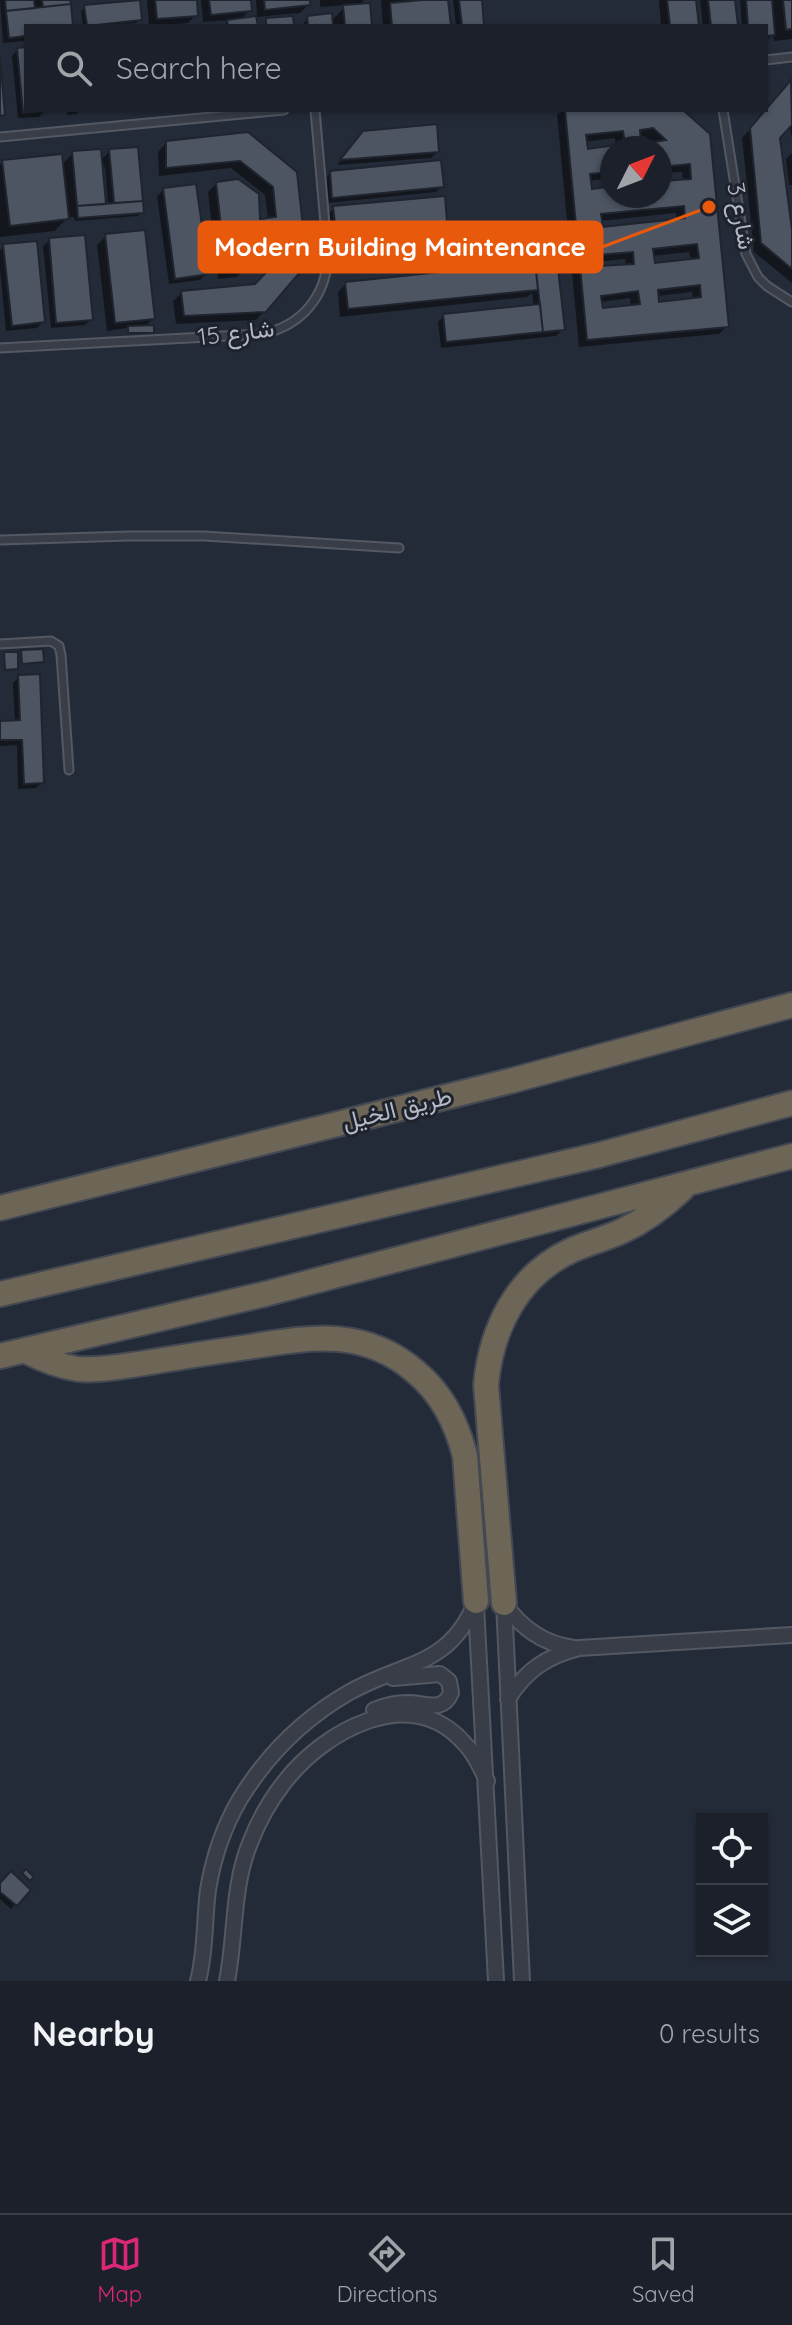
<!DOCTYPE html>
<html lang="en">
<head>
<meta charset="utf-8">
<style>
  body { margin:0; font-family:Quicksand,Vazirmatn,sans-serif; background:#242832; color:#f1f3f6 }
  .controls { position:absolute; right:24px; bottom:24px; display:grid; overflow:hidden; border-radius:0px; box-shadow:0 2px 6px #0004 }
  .controls button { width:72px; height:72px; display:grid; place-items:center; padding:0; border:0; border-bottom:2px solid #393e47; background:#1b202a; color:#f1f3f6; font:40px sans-serif }
  .compass { position:absolute; left:600px; top:136px; width:72px; height:72px; border-radius:50%; background:#1b202a; box-shadow:0 2px 6px #0004; rotate:48deg }
  .list { margin:0; padding:0; list-style:none }
  h2 { display:flex; justify-content:space-between; align-items:center; height:104px; margin:0; padding:0 32px; font-size:34px }
  h2 small { font-size:26px; font-weight:400; color:#a0a3a8 }
  .icon { flex:none; width:44px; height:44px; fill:none; stroke:currentColor; stroke-width:2; stroke-linecap:round; stroke-linejoin:round }
  .map { position:relative; flex:none; width:792px; height:1981px; overflow:hidden }
  .search { position:absolute; background:#1b202a; box-shadow:0 2px 6px #0004; left:24px; right:24px; top:24px; height:88px; display:flex; align-items:center; gap:20px; box-sizing:border-box; padding:0 28px; border-radius:0px; color:#a0a3a8; font-size:30px }
  .sheet { height:232px; background:#1b202a }
  nav { display:flex; justify-content:space-around; align-items:center; box-sizing:border-box; height:112px; border-top:2px solid #393e47; background:#1b202a; font-size:22px; color:#a0a3a8 }
  nav a { display:grid; justify-items:center; gap:4px }
  nav .on { color:#db2777 }
  .map>svg:first-child { display:block }
  .shadow { fill:#0007; fill-rule:evenodd }
  .building { fill:#4d5563; stroke:#1f242f; stroke-width:2; fill-rule:evenodd }
  .lines { fill:none; stroke-linecap:round; stroke-linejoin:round }
  .service-casing { stroke:#535863; stroke-width:11 }
  .minor-casing { stroke:#535863; stroke-width:18 }
  .motorway-casing { stroke:#434853; stroke-width:28 }
  .service { stroke:#383d48; stroke-width:7 }
  .minor { stroke:#383d48; stroke-width:14 }
  .motorway { stroke:#6d6656; stroke-width:24 }
  .labels { text-anchor:middle; stroke-width:6; stroke-linejoin:round; paint-order:stroke }
  .street-label { font-size:24px; fill:#b3b8c4; stroke:#1d222d }
  .leader { fill:none; stroke:#e8590c; stroke-width:3 }
  .callout-dot { fill:#e8590c; stroke:#1d222d; stroke-width:3 }
  .callout { fill:#e8590c; stroke:#e8590c; stroke-width:3 }
  .callout-label { font-size:26px; text-anchor:middle; font-weight:bold; fill:#fff }
</style>
</head>
<body>
<div class="map">
<svg width="792" height="1981" viewBox="0 0 792 1981">
  <rect width="100%" height="100%" fill="#242b38"/>
  <path class="shadow" d="M0 0H68L71 26H26V41L3 43Z
    M147 0H195L196 15 188 23 149 26Z
    M201 0H249L250 10 240 20 256 26H223L230 20 203 22Z
    M256 0H308V5L300 13 257 17Z
    M320 0H364L358 6 370 26H302L308 18 331 21 347 5 320 7Z
    M381 0H446L449 26H383Z
    M453 0H480L482 26H456Z
    M659 0H694L697 26H661Z
    M700 0H733L736 26H703Z
    M740 0H792V39L774 41 773 34 766 41V26H742Z
    M85 7 140 19 136 23 83 26 81 11Z
    M18 49H26V110H46L39 117 18 118 12 56Z
    M792 82V138L789 125 778 137 792 233V283L754 252 742 138Z
    M67 110H80L76 114 67 115Z
    M562 110H680L727 326 719 334 579 347 557 115ZM644 136 653 144 639 146V137ZM615 138 616 148H613H660V173L682 172 683 182 660 183V196H612V188L590 191 589 181 612 178V148L586 151 584 142ZM676 213 677 221 601 229 600 221ZM689 252 691 261 653 265 652 256ZM625 259 626 266 597 269 596 262ZM692 292 693 300 658 304 657 296ZM630 298 631 307 601 310 600 302Z
    M357 140 437 152 431 158 337 165Z
    M166 143 295 173 304 264 256 320 176 324 173 301 182 293 256 286 274 267 268 234H260L261 252 237 277 218 279 208 192 216 184 258 221 268 220 265 195 231 168 159 176 158 152Z
    M136 149 142 212 138 216 75 221 74 217 67 218 55 231 0 237V165L3 162 61 165 73 153 100 161 110 151ZM105 167 108 205 104 206 101 168Z
    M792 153V185H789L786 159Z
    M331 173 442 186 436 192 327 203 324 179Z
    M163 190 206 274 200 280 169 284 157 196Z
    M334 208 445 221 439 228 330 237 328 214Z
    M106 236 153 318 144 328 152 332 151 333 128 334 127 328 107 331 97 245Z
    M50 240 91 319 85 325 51 328 43 246Z
    M338 244 464 255 458 261 334 273 332 250Z
    M4 246 43 322 37 328 6 331 0 270V251Z
    M536 264 563 329 556 336 441 348 438 322 444 316 534 307 532 293 527 297 340 317 338 292 346 284 533 267Z
    M19 677 42 782 36 788 18 789 17 745 0 746V723H15L13 683Z
    M0 1886 28 1890 11 1909 0 1899Z"/>
  <path class="building" d="M5 0H34L35 8 6 11Z
    M42 0H70L71 4 43 7Z
    M140 0 142 20 87 26 84 5Z
    M155 0H197L198 16 157 19Z
    M209 0H251L252 11 211 15Z
    M264 0H310V5L265 10Z
    M422 0H448L451 26H392L390 3Z
    M459 0H482L484 26H462Z
    M667 0H696L699 26H670Z
    M708 0H735L738 26H711Z
    M746 0H772L775 35 766 36V26H748Z
    M783 0H792V29L786 30Z
    M370 3 372 26H345L343 5Z
    M71 4 73 26H26V36L9 38 6 11Z
    M332 13 333 26H308L307 16Z
    M256 16 258 26H228L227 20Z
    M293 16 294 26H266V18Z
    M26 47V110L48 111 23 113 17 48Z
    M0 57 5 115 0 116Z
    M791 80 792 125 780 138 792 230V269L761 243 750 128Z
    M565 110H683L710 134 729 327 587 340ZM653 128 666 140 641 144 640 130ZM623 131 625 144 588 149 586 135ZM612 148H660V167L690 164 691 179 660 181V196H612V186L592 189 590 174 612 172ZM684 206 685 218 603 227 601 214ZM697 244 699 258 655 263 653 249ZM633 252 634 264 599 266 598 255ZM700 285 701 297 659 302 658 290ZM638 291 640 304 603 308 601 296Z
    M437 124 439 152 340 160 363 131Z
    M248 132 297 172 307 264 266 312 184 316 181 291 255 284 281 257 276 226 262 227 263 253 248 269 226 271 216 182 238 179 259 194 260 219 276 217 273 187 240 161 166 168V141Z
    M138 147 143 201 114 203 109 149Z
    M101 149 106 204 77 206 72 151Z
    M62 154 69 219 10 226 2 160Z
    M441 160 444 187 332 198 330 171Z
    M196 184 209 274 175 279 163 188Z
    M445 196 447 222 336 232 333 206Z
    M143 201 144 213 78 218 77 206Z
    M145 230 155 319 115 323 105 234Z
    M85 235 93 320 56 323 49 238Z
    M37 241 45 322 12 326 3 244Z
    M557 260 565 330 543 332 535 262Z
    M535 262 538 290 348 309 345 282Z
    M540 304 543 332 446 342 443 314Z
    M154 325V333H128V326Z
    M43 649 44 662 22 664 21 650Z
    M4 652H18V669L5 670Z
    M40 674 44 783 24 784 22 740H0V721L20 720 18 675Z
    M26 1869 34 1877 30 1881 22 1873Z
    M11 1871 31 1890 17 1906 0 1892V1883Z"/>
  <g class="lines">
    <defs>
      <path id="service" d="M766 60 792 57
        M723 110 746 254 758 277 767 286 792 302
        M0 137 284 110
        M0 348 263 334C302 325 325 297 328 258L315 110
        M0 540 129 536H204L399 548
        M0 644 51 641 59 646 61 655 69 770"/>
      <path id="minor" d="M504 1603 522 1981
        M504 1603C521 1628 543 1644 574 1648
        M476 1606 496 1981
        M508 1699C525 1671 547 1656 579 1648L792 1635
        M374 1710C384 1706 395 1703 406 1703 424 1702 442 1714 451 1693L449 1681 440 1674 393 1678
        M198 1981C206 1951 204 1921 208 1890 213 1859 224 1826 240 1799 267 1755 303 1719 348 1693 401 1662 450 1668 476 1601
        M227 1981C236 1935 232 1887 250 1843 258 1822 269 1802 283 1784 323 1731 411 1681 465 1744 475 1754 481 1768 487 1781"/>
      <path id="motorway" d="M0 1208 514 1080 792 1005
        M0 1294 599 1155 792 1103
        M26 1351C43 1360 59 1366 78 1369 101 1371 123 1366 145 1363 180 1357 214 1352 248 1347 311 1337 365 1327 417 1373 443 1395 457 1424 465 1456L476 1601
        M0 1356 265 1294 792 1156
        M504 1603 486 1385C491 1329 517 1276 570 1251 587 1243 605 1239 622 1231 644 1221 664 1206 682 1189"/>
    </defs>
    <use href="#service" class="service-casing"/>
    <use href="#minor" class="minor-casing"/>
    <use href="#motorway" class="motorway-casing"/>
    <use href="#service" class="service"/>
    <use href="#minor" class="minor"/>
    <use href="#motorway" class="motorway"/>
  </g>
  <g class="labels">
    <g class="street-label">
      <text transform="translate(741 216) rotate(80)" y="8">شارع 3</text>
      <text transform="translate(236 333) rotate(-7)" y="8">شارع 15</text>
      <text transform="translate(397 1109) rotate(-14)" y="8">طريق الخيل</text>
    </g>
  </g>
  <path class="leader" d="M709 207L602 247"/>
  <circle class="callout-dot" cx="709" cy="207" r="8"/>
  <rect class="callout" x="199" y="222" width="403" height="50" rx="8"/>
  <g class="callout-label">
    <text x="400" y="256">Modern Building Maintenance</text>
  </g>
</svg>
<div class="controls">
<button><svg class="icon" aria-label="locate" viewBox="0 0 24 24"><circle cx="12" cy="12" r="6"/><path d="M12 2v4M12 18v4M2 12h4M18 12h4"/></svg></button>
<button><svg class="icon" aria-label="layers" viewBox="0 0 24 24"><path d="M12 4l9 5-9 5-9-5zM3 14l9 5 9-5"/></svg></button>
</div>
<svg class="compass" viewBox="-18 -18 36 36"><path d="M0-13l5 13h-10z" fill="#e53935"/><path d="M0 13l5-13h-10z" fill="#a0a3a8"/></svg>
<div class="search"><svg class="icon" aria-label="search" viewBox="0 0 24 24"><circle cx="10" cy="10" r="6"/><path d="M15 15l6 6"/></svg>Search here</div>
</div>
<section class="sheet">
<h2>Nearby<small>0 results</small></h2>
<ul class="list">
</ul>
</section>
<nav>
<a class="on"><svg class="icon" aria-label="map" viewBox="0 0 24 24"><path d="M3 6l6-2 6 2 6-2v14l-6 2-6-2-6 2zM9 4v14M15 6v14"/></svg>Map</a>
<a><svg class="icon" aria-label="directions" viewBox="0 0 24 24"><path d="M12 3l9 9-9 9-9-9zM9 14v-3h6M13 9l2 2-2 2"/></svg>Directions</a>
<a><svg class="icon" aria-label="saved" viewBox="0 0 24 24"><path d="M7 4h10v16l-5-4-5 4z"/></svg>Saved</a>
</nav>
</body>
</html>
